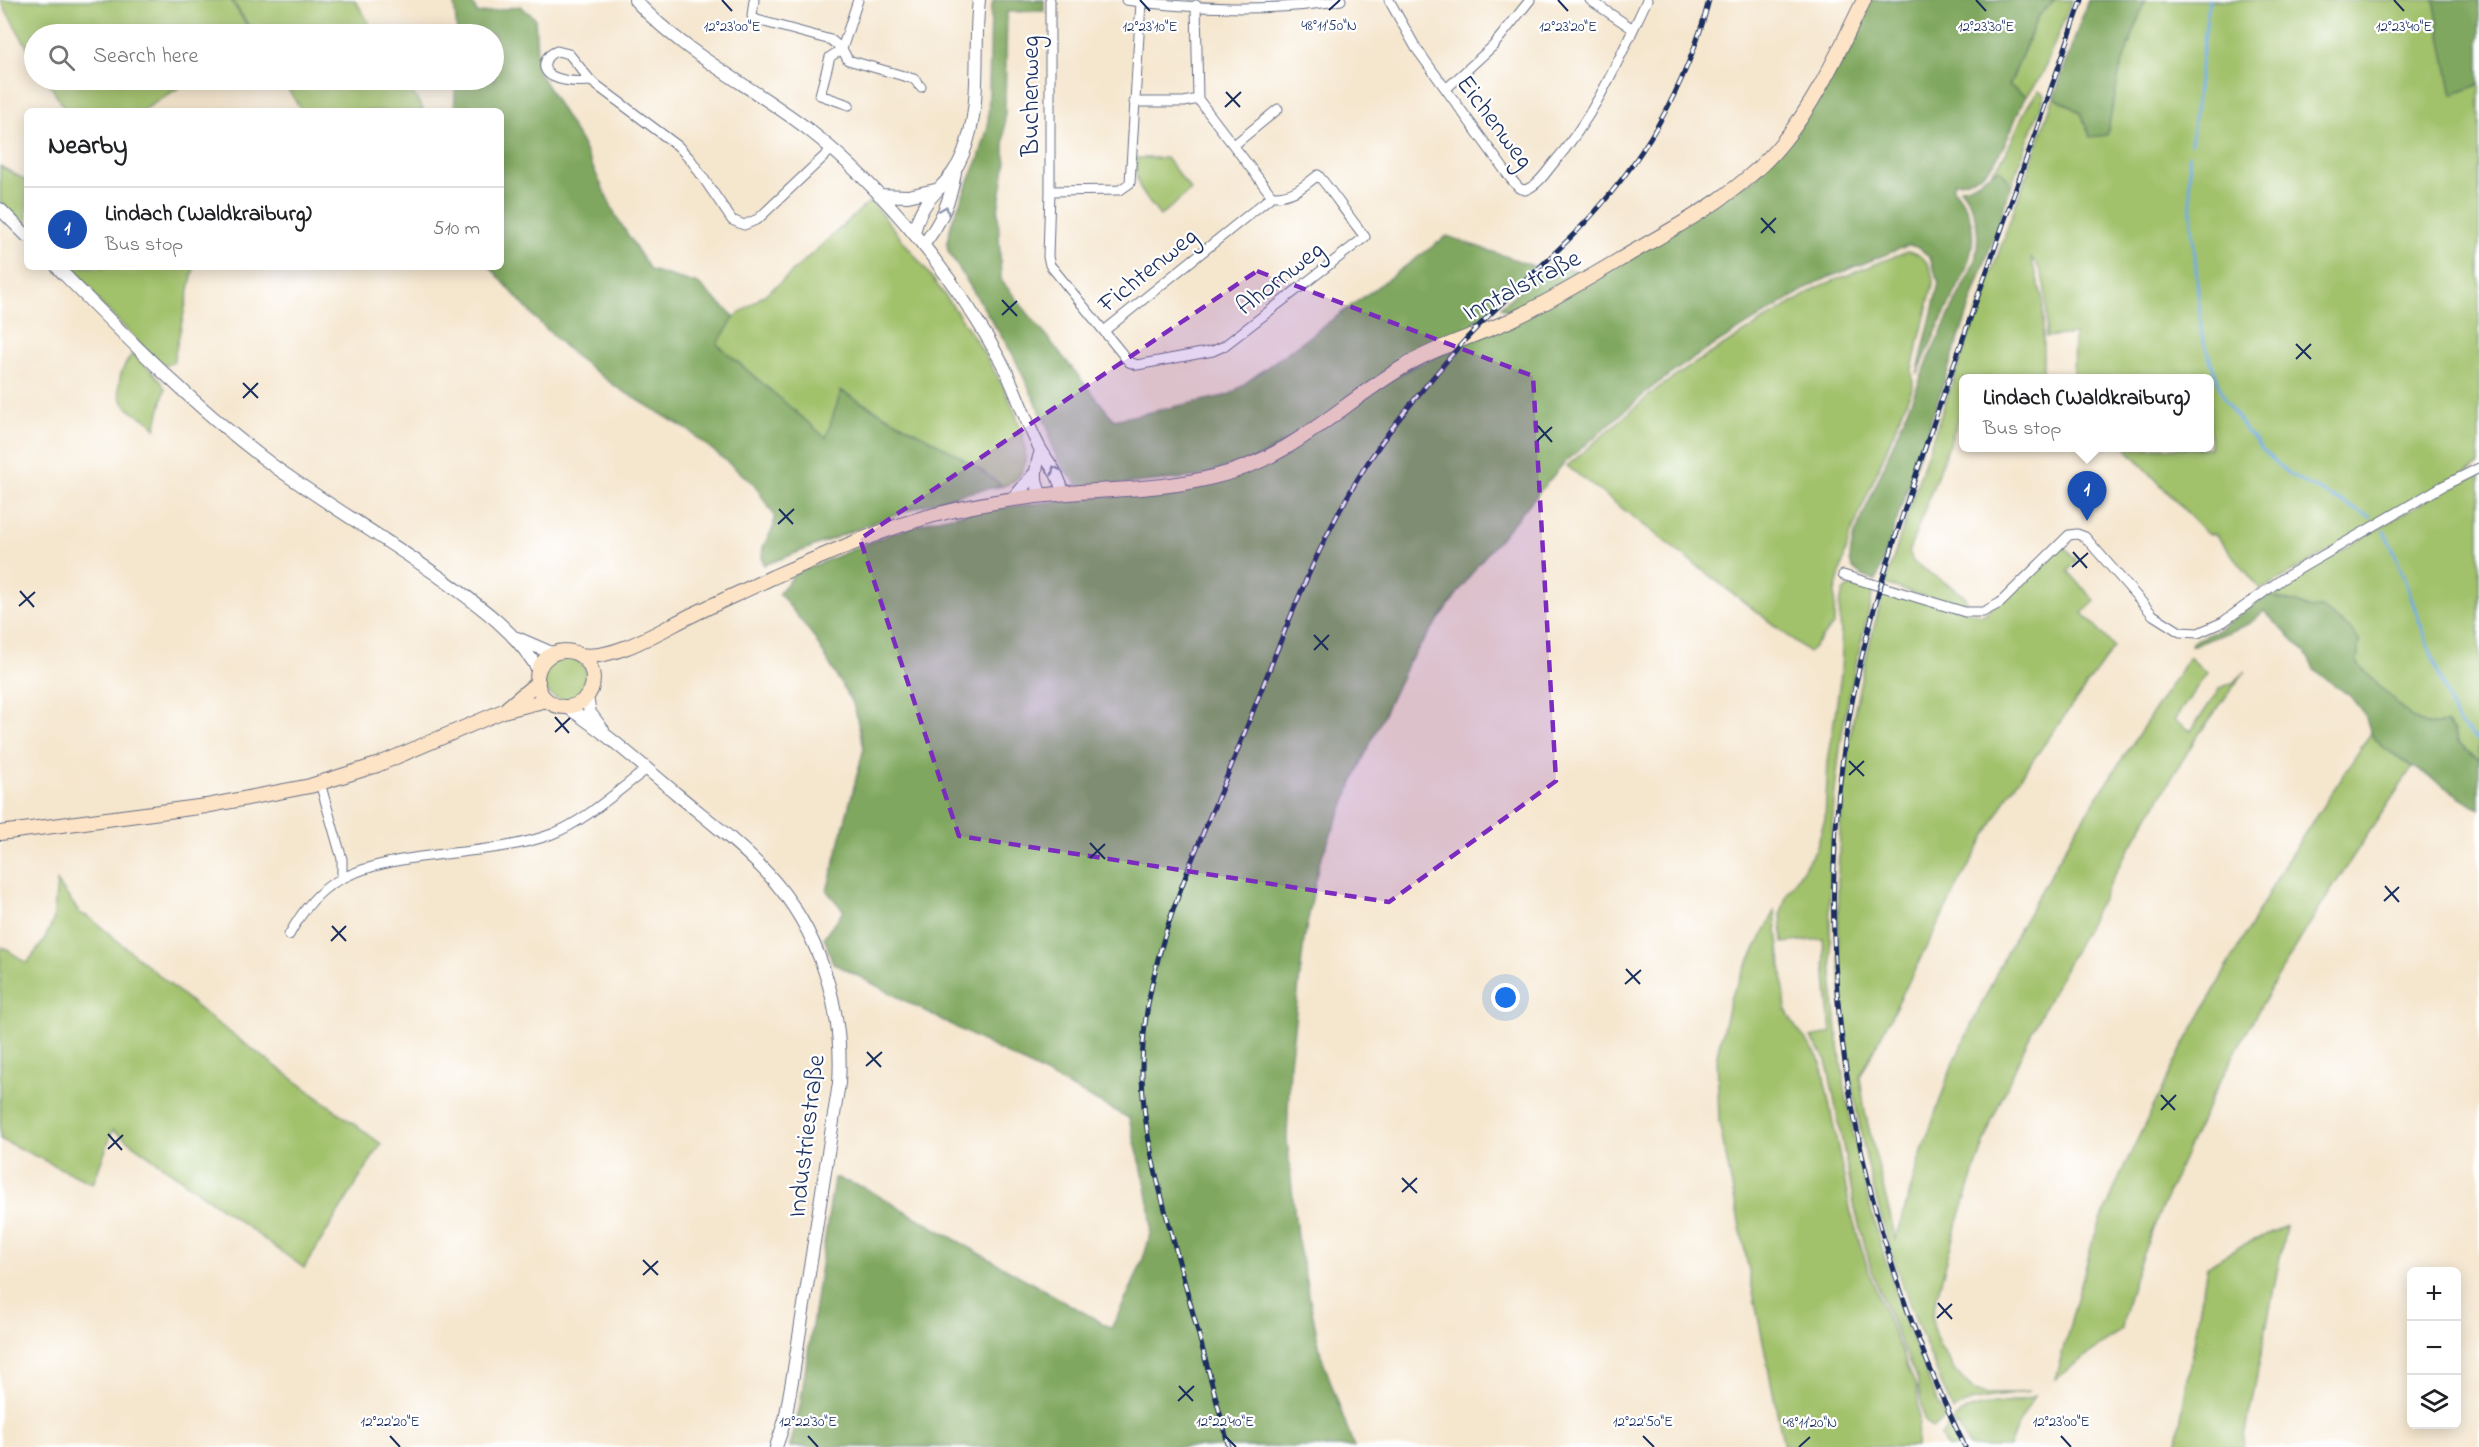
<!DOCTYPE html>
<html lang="en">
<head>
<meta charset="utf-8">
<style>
  body { margin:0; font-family:"Indie Flower",sans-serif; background:#f2f2f2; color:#202124 }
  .controls { position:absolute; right:18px; bottom:18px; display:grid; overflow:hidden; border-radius:9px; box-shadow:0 3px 15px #0003 }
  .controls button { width:54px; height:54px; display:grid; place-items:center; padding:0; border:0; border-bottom:2px solid #e0e0e0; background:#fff; color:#202124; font:30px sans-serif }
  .you { position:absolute; left:1506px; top:998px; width:21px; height:21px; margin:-15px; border:4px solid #fff; border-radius:50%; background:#1a73e8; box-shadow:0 0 0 9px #1a73e833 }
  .badge { display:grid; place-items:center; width:39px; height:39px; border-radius:50%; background:#b5179e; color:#fff; font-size:20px; font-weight:700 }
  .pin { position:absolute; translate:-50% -50px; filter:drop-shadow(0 2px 3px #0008) }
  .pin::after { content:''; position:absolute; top:32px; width:21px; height:18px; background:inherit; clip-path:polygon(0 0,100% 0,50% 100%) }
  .popup { position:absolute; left:1959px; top:374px; width:255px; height:78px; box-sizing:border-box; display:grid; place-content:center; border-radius:9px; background:#fff; filter:drop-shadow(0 2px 4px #0005); font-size:20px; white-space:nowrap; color:#757577 }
  .popup b { font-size:22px; color:#202124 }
  .popup::after { content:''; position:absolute; left:50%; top:100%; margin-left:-12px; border:12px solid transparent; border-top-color:#fff }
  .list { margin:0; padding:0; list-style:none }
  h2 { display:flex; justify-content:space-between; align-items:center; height:78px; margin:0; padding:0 24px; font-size:26px }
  h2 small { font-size:20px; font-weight:400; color:#757577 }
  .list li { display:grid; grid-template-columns:39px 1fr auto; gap:18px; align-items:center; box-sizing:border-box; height:84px; padding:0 24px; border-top:2px solid #e0e0e0 }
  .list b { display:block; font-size:22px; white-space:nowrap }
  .list p { margin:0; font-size:20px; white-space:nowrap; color:#757577 }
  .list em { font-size:20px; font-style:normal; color:#757577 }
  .icon { flex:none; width:33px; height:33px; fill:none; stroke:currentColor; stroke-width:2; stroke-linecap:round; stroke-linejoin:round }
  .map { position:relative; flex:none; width:2479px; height:1447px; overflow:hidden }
  .search { position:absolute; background:#fff; box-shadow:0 3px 15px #0003; left:24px; top:24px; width:480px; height:66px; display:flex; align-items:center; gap:15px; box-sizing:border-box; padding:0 21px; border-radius:33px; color:#757577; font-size:22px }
  .panel { position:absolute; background:#fff; box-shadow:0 3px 15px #0003; left:24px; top:108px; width:480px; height:162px; border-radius:9px }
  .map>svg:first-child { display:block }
  .green { fill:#a1c16a; stroke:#5e7864; stroke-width:1.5 }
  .forest { fill:#80a75e; stroke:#4e6b5e; stroke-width:1.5 }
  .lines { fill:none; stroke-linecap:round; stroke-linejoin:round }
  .stream { stroke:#6face1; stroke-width:3 }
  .minor-casing { stroke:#676f85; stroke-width:11 }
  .tertiary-casing { stroke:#676f85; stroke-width:14 }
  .secondary-casing { stroke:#676f85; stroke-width:16 }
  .minor { stroke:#fff; stroke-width:9 }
  .tertiary { stroke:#fff; stroke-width:12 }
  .secondary { stroke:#fee4c6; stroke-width:14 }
  .rail-casing { stroke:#1b2f5e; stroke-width:5 }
  .rail { stroke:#fff; stroke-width:3; stroke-dasharray:9; stroke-linecap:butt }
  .oneway { stroke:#8d97ae }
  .marked { fill:#7b2cbf; fill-opacity:0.2; stroke:#7b2cbf; stroke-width:4.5; stroke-dasharray:12 8; stroke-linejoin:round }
  .ticks { fill:none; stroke:#1b2f5e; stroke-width:2 }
  .labels { text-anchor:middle; stroke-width:4.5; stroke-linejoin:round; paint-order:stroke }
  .street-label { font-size:26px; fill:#1b2f5e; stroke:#fff }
  .ticks-label { font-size:15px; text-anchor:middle; fill:#1b2f5e; stroke:#fff; stroke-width:4.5; stroke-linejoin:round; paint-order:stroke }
</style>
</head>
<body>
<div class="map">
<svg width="2479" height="1447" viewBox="0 0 2479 1447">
  <rect width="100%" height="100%" fill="#fff"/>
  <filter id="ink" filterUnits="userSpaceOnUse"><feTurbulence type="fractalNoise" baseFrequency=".0167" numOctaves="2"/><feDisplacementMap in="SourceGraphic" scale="12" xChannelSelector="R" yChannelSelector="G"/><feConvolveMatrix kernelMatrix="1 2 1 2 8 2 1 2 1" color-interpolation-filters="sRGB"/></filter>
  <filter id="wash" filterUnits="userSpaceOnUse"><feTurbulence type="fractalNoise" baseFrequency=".008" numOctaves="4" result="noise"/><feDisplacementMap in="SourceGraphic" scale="24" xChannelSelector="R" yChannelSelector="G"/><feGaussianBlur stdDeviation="1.35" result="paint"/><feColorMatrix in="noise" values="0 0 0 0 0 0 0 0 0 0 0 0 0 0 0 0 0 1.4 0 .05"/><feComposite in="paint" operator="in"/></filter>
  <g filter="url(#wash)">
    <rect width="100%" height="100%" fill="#f5e6ce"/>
    <path class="green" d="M0 0H231L251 32 247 34H34V59Z
      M232 0H355L376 34H254Z
      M2055 0H2072L2042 75 2026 96 2009 87 2038 16Z
      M2145 0H2434L2453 94 2479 84V465L2261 590 2215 534H2207L2126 448H2210V378H2073L2074 334 2046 337C2047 316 2049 272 2031 258L2043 299V378H1964V404L1909 551 1913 562 1964 595 1967 603 1965 609 1885 584 1926 457 2054 97 2081 113 2090 136 2107 135 2120 70Z
      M47 80H191L142 111H66Z
      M282 80H405L424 111H302Z
      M2039 91 2045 95 2010 189 2008 179 2000 170 1993 171C2015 147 2017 114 2039 91Z
      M1136 158H1166L1191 190 1160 216C1143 194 1134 187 1136 158Z
      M0 166 27 181V229L0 202Z
      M870 201C898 233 1091 463 1002 486 953 447 895 423 842 391L826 438 716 344 735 317 781 282Z
      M1908 251C1925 254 1933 268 1933 284L1912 369 1913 386 1850 536 1835 592 1834 624 1809 652 1567 466 1658 388 1697 362 1818 287Z
      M64 267H194L173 363 163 366Z
      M133 353 160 380 165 389 155 429C148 416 143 420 133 412 110 397 119 370 133 353Z
      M2479 473V760L2457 741 2453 730 2426 725 2411 717 2362 669 2357 662 2359 641 2349 628 2322 608H2308L2297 603 2266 595 2452 485Z
      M2063 545 2077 561 2068 571 2095 601 2083 613 2114 647 2010 792 1956 889 1860 1077 1865 1112 1896 1240 1919 1160 1952 1066 2009 947 2075 831 2189 657 2207 673 2174 720 2191 731 2220 688 2234 682 2245 671 2196 738 2124 857 2031 1033 1992 1120 1955 1230 1932 1314 1934 1331 1939 1345 1956 1372 1974 1391 1989 1394H2011L2029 1391C2005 1397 1973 1396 1953 1411 1933 1363 1912 1314 1895 1264 1843 1103 1825 927 1847 759 1854 701 1868 646 1884 591L1983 615Z
      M1857 584 1874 588C1861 644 1846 699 1839 756 1809 983 1853 1212 1945 1419L1932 1428 1924 1420 1917 1378 1904 1351 1873 1275 1855 1209 1830 1077 1826 1060 1811 1037 1831 1033 1823 939 1783 943 1781 913 1787 894 1816 849 1825 819 1828 762 1841 674 1842 647 1839 606 1843 592 1847 588Z
      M543 678a22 22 0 1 1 44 0a22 22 0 1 1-44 0Z
      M2371 733 2384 748 2413 767C2320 903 2230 1043 2167 1196 2149 1238 2128 1284 2122 1329L2055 1379 2093 1240 2121 1173 2182 1048 2286 862Z
      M57 882 81 914 89 917 209 1017 381 1144 304 1268 113 1130 93 1184 0 1139V951L3 947 27 963 43 942 53 922Z
      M1775 911 1786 1009C1793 1030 1812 1042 1821 1063L1851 1213 1870 1276 1917 1389 1919 1420 1916 1447H1784L1719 1122 1717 1054 1731 996Z
      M2286 1226 2243 1447H2176L2207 1266 2241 1246Z
      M2034 1396 2016 1429 2009 1447H1969L1958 1425 1952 1428 1962 1447H1946L1941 1436C1967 1392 1996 1412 2034 1396Z"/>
    <path class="forest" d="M454 0H471L478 14 520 6 535 18 538 71 581 142 616 216 650 270 698 284 735 317 717 344 826 438 841 391C895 423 953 447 1002 486 916 500 845 536 764 565L762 558 763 547 774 526V515L754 484 688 430 616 387 571 353 535 318 490 267H501V111H454L456 80H494V34H457Z
      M993 0H1044V11L1007 12 1004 153 1006 161 998 211 1001 280 1114 420 1229 395 1447 236 1534 266 1468 332 1268 454 1197 477 1081 488 1062 467 1052 447 1049 430 1012 353 948 251 947 243 952 221 979 158 988 127 991 12Z
      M1870 0H2055L2038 16 2009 86 2026 96C2008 129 2001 182 1955 182L1952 187C1993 234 1964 273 1942 319 1933 338 1925 357 1917 375L1939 283 1930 258 1920 248 1909 245 1815 283 1692 359 1654 386 1564 463 1479 563 1408 663 1362 761 1319 863 1304 940 1290 1064 1287 1139 1297 1237 1321 1355 1354 1447H790L800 1406 834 1178 863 1187 1111 1328C1124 1304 1151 1250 1151 1223 1149 1188 1137 1152 1129 1118L833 963 824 937 844 911 827 891 864 748 854 706 814 637 779 593 796 573 888 535 933 520 980 510 1197 485 1217 481 1391 379 1442 353 1756 178Z
      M2088 0H2145L2120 70 2107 135 2090 137 2081 113 2054 97Z
      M2434 0H2479V84L2453 95Z
      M2000 170 2008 179 2010 189 1876 581C1847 571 1847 565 1854 537L1933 349 1975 261C1981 234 1977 209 1960 188 1979 186 1987 171 2000 170Z
      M1547 264 1587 273 1511 314 1501 307Z
      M2266 595 2297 603 2308 608H2322L2349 628 2359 641 2357 662 2362 669 2411 717 2426 725 2446 723 2453 730 2457 741 2479 760V809L2384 748 2371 733 2365 715 2350 696 2315 671 2305 652 2264 611 2249 624 2195 645H2191L2193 641 2218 630Z"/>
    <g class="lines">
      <path class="stream" d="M2191 144 2209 0
        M2189 155 2191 212 2202 337 2224 398 2244 428 2268 456 2290 475 2370 517
        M2384 531 2395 554 2451 708 2457 721 2479 741"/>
    </g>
  </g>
  <g filter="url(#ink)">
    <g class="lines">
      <defs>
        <path id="minor" d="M754 0 752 16 757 20 831 40 842 49 858 0
          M1050 0V191L1048 257 1050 265 1129 362 1137 365 1213 351 1224 346 1365 237C1348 216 1335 195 1318 175 1303 187 1292 197 1272 196
          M1126 0C1189 9 1278 12 1341 0
          M1389 0 1416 48 1511 179 1519 188 1525 190C1537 186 1545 174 1552 165 1595 116 1619 59 1647 0
          M1590 0 1633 29
          M1196 5 1198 99 1272 196
          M591 81C579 82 564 82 552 76 539 69 545 55 557 51L569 54 591 81 678 146 691 160 732 220 744 225 758 219 832 149
          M1446 89 1493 46 1530 0
          M1134 102H1184L1198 99
          M849 105 820 95 830 57 842 49 848 60 914 79 921 87
          M1234 145 1278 109
          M1050 191 1120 190 1130 183 1141 2
          M1104 331 1272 196
          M1843 575 1965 612H1983L2000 603 2069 535 2077 534 2085 537 2153 615 2180 632 2198 633 2223 622 2282 579 2443 486 2479 468
          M320 783 342 859V878
          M289 935C300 915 316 892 337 881 398 847 487 859 552 834 587 820 617 791 647 769"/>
        <path id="tertiary" d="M635 0C684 54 752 86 809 130 886 190 958 281 1004 367 1017 393 1027 426 1041 450 1051 467 1058 472 1063 493
          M879 195 908 196 935 190
          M0 209 27 236
          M914 234C922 191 949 190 963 154 983 104 973 52 979 0
          M923 245C941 223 951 200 955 172
          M57 267C125 336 193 406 271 464 326 504 385 538 441 578 477 604 516 631 539 671
          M1041 450C1036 467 1032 479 1042 496
          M1013 499 1034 474
          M517 638 554 654
          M587 697 590 713 603 730
          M567 707C606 733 642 765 678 795 708 820 740 844 767 873 819 929 844 1008 839 1083L793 1375 785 1420 776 1447"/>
        <path id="secondary" d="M537 679a28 28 0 1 1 56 0a28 28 0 1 1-56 0Z
          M580 655C614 661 661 630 692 615 719 602 746 590 773 577 810 561 847 545 884 531 943 509 1005 498 1068 493 1117 489 1169 489 1217 476 1297 456 1341 402 1410 363 1442 344 1479 335 1513 319 1554 299 1592 276 1631 253 1685 222 1742 192 1782 143 1817 101 1840 48 1864 0
          M507 708 538 682
          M0 833 206 806 310 786 377 765 503 711 547 700"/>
      </defs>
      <use href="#minor" class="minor-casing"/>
      <use href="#tertiary" class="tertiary-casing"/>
      <use href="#secondary" class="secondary-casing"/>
      <use href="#minor" class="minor"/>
      <use href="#tertiary" class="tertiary"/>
      <use href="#secondary" class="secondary"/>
      <defs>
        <path id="rail" d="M1229 1447C1212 1384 1195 1321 1178 1258 1162 1198 1143 1138 1142 1075 1141 964 1191 864 1232 764 1275 659 1314 539 1379 446 1400 415 1426 386 1450 357 1489 311 1535 274 1577 231 1640 167 1687 87 1709 0
          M1965 1447C1861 1231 1811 997 1843 757 1859 636 1900 522 1939 407 1986 271 2035 136 2082 0"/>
      </defs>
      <use href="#rail" class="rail-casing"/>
      <use href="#rail" class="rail"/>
    </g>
    <defs><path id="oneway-chevron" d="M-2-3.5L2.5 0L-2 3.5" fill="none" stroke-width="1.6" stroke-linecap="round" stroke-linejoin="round" transform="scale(1.5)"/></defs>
    <g class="oneway">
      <use href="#oneway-chevron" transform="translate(945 210) rotate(-67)"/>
      <use href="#oneway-chevron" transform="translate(1055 470) rotate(-118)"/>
    </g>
  </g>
  <path class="marked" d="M1257 271 1533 376 1556 781 1389 902 959 836 860 539Z"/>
  <path class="ticks" d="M722 0 732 11M1140 0 1150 11M1558 0 1568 11M1976 0 1986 11M2394 0 2404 11M1329 10 1340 0M1226 92 1240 107M1225 107 1241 92M1761 218 1775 233M1761 233 1776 218M1002 300 1017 316M1002 315 1017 301M2296 344 2311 359M2296 359 2311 344M243 383 258 398M243 398 258 383M1538 426 1552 442M1537 441 1552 427M779 509 793 524M778 524 794 509M2073 552 2087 568M2072 567 2088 553M20 591 34 607M19 606 35 592M1314 635 1328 650M1314 650 1329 635M555 717 569 733M555 732 570 718M1849 761 1864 776M1849 775 1864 761M1090 843 1105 859M1090 858 1105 844M2385 886 2399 902M2384 901 2399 887M332 926 346 941M331 941 346 926M1626 969 1640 984M1625 984 1641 970M867 1052 881 1067M866 1066 882 1052M2161 1095 2175 1110M2161 1110 2176 1095M108 1134 122 1150M108 1149 123 1135M1402 1178 1417 1193M1402 1192 1417 1178M643 1260 658 1275M643 1275 658 1261M1938 1303 1952 1319M1937 1318 1952 1304M1179 1386 1193 1401M1178 1401 1194 1386M390 1436 400 1447M808 1436 818 1447M1225 1436 1236 1447M1643 1436 1654 1447M2061 1436 2071 1447M1799 1447 1810 1437"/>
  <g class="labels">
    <g class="street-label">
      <text transform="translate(1029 96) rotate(-90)" y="9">Buchenweg</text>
      <text transform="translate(1496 121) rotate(53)" y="9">Eichenweg</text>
      <text transform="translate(1147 269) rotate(-39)" y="9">Fichtenweg</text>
      <text transform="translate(1279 277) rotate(-38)" y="9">Ahornweg</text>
      <text transform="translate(1521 284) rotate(-27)" y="9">Inntalstraße</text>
      <text transform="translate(805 1136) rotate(-83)" y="9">Industriestraße</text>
    </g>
  </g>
  <g class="ticks-label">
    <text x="1329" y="30">48°11'50"N</text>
    <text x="732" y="31">12°23'00"E</text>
    <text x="1150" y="31">12°23'10"E</text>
    <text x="1568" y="31">12°23'20"E</text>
    <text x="1986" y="31">12°23'30"E</text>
    <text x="2404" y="31">12°23'40"E</text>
    <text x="390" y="1426">12°22'20"E</text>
    <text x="808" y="1426">12°22'30"E</text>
    <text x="1225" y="1426">12°22'40"E</text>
    <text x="1643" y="1426">12°22'50"E</text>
    <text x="2061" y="1426">12°23'00"E</text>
    <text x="1810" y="1427">48°11'20"N</text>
  </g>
</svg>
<div class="controls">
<button>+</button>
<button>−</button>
<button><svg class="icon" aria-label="layers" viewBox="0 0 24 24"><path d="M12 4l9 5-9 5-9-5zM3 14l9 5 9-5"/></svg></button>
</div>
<div class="you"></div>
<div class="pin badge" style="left:2087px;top:521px;background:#1a4fb4">1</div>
<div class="popup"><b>Lindach (Waldkraiburg)</b>Bus stop</div>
<div class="search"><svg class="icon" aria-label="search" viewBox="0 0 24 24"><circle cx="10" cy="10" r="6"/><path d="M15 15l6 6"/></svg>Search here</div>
<section class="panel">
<h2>Nearby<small></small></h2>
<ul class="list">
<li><span class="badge" style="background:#1a4fb4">1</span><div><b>Lindach (Waldkraiburg)</b><p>Bus stop</p></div><em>510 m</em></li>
</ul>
</section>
</div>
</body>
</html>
